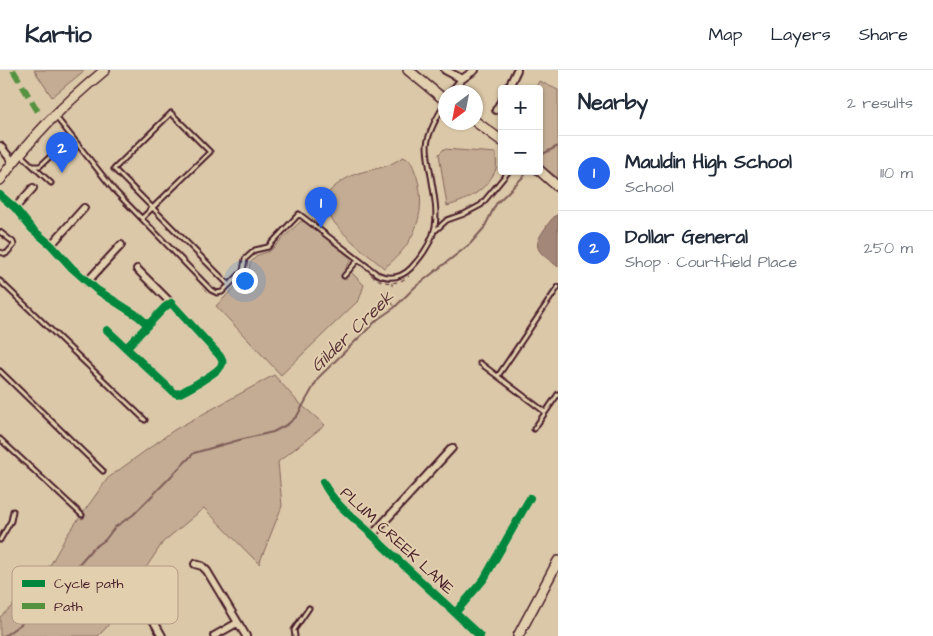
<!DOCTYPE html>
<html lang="en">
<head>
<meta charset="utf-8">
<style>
  body { margin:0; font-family:"Architects Daughter",sans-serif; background:#f6f6f7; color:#1f2937 }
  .controls { position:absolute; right:15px; top:15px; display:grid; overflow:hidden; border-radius:5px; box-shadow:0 1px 4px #0004 }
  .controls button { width:45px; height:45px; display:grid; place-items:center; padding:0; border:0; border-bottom:1px solid #e0e1e3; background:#fff; color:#1f2937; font:25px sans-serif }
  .compass { position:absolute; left:438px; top:15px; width:45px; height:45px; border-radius:50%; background:#fff; box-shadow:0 1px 4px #0004; rotate:212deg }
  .you { position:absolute; left:244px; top:210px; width:18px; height:18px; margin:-12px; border:4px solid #fff; border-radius:50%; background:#1a73e8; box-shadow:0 0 0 8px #1a73e833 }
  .badge { display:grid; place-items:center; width:32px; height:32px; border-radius:50%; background:#2563eb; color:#fff; font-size:16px; font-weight:700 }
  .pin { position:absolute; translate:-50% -41px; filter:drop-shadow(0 1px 2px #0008) }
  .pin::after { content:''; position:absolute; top:26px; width:18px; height:15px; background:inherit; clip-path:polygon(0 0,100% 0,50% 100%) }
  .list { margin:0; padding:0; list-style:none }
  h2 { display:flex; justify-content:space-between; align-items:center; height:65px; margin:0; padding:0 20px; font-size:21px }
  h2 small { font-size:16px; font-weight:400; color:#747a83 }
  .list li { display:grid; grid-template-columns:32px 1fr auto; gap:15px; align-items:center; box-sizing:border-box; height:75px; padding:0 20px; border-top:1px solid #e0e1e3 }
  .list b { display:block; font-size:19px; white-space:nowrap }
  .list p { margin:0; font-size:16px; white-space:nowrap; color:#747a83 }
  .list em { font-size:16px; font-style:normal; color:#747a83 }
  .map { position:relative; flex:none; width:558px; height:566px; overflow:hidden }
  header { display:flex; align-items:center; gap:30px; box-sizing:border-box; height:70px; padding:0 25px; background:#fff; border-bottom:1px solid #e0e1e3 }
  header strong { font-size:24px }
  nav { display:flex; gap:28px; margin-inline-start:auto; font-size:18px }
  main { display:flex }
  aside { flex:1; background:#fff }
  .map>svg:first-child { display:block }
  .green { fill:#c3ac93; stroke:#86665f }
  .water { fill:#a38778; stroke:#7f5d59 }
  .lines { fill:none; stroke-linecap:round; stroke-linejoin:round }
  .stream { stroke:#7f5d59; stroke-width:2 }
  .lane-casing { stroke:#4a1f2b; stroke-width:7 }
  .street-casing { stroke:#4a1f2b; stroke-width:10 }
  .secondary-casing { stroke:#4a1f2b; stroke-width:12 }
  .path { stroke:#4a1f2b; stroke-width:1; stroke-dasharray:4 4; stroke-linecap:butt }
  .lane { stroke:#e1cfad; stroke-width:3 }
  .street { stroke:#e1cfad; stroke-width:6 }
  .secondary { stroke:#e1cfad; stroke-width:9 }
  .quiet { stroke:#549240; stroke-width:6; stroke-dasharray:12 6; stroke-linecap:butt }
  .cycleway-casing { stroke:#e1cfad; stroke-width:11 }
  .cycleway { stroke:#00873e; stroke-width:8 }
  .labels { text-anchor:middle; stroke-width:4; stroke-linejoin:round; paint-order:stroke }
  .street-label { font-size:16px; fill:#4a1f2b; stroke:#e1cfad }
  .water-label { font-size:18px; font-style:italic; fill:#5c343a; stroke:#e1cfad }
  .key { fill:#e1cfad; stroke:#b49a86; stroke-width:1 }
  .key-label { font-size:14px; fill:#4a1f2b }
</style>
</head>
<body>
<header>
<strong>Kartio</strong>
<nav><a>Map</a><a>Layers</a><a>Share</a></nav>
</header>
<main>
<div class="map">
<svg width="558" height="566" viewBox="0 0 558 566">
  <rect width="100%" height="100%" fill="#dbc8a8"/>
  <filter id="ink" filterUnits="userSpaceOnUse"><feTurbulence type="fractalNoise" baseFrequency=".02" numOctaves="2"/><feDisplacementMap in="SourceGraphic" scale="10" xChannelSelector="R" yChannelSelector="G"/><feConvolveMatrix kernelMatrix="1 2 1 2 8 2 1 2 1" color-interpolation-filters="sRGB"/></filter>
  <g filter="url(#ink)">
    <path class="green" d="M34 0H85L52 27Z
      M539 11 558 20V108L539 93V19H535Z
      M444 79 496 83C496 88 497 94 496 99 488 119 467 131 447 136L439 84Z
      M403 87 410 90C431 131 420 171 384 198 369 185 318 149 326 127 329 119 342 111 349 107 360 101 374 100 386 96 392 94 398 90 403 87Z
      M301 151 305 152 352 189 346 197 364 215 359 230 281 305 216 236 248 204 250 193 258 185 270 181Z
      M274 305 298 332 325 355 278 392 282 436 259 494 204 438 163 472 106 558 98 566H0V547L43 508 67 465 108 408 174 360Z"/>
    <path class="water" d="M556 145H558V197C543 184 529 180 544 160 548 154 551 149 556 145Z"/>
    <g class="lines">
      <path class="stream" d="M539 86 558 76
        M4 566 21 554 37 536 59 517 92 479 105 470 115 457 133 445 194 383 239 370 273 362 288 354 297 346 319 307 378 249 394 238 415 217 470 174 484 158 496 134 525 105"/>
      <defs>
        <path id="lane" d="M56 47 114 120 211 220 217 223 222 222 243 201 245 189 255 180 268 177 299 144 377 204C390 210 401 208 411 198 442 165 438 147 431 106 429 95 427 85 427 75 429 60 438 46 445 33
          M20 84 51 113
          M33 96H40L54 83
          M142 148C165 126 187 104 210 82L171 43 114 99 229 215
          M436 160 447 150 464 144 481 135 509 101
          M0 162 13 172 14 175 6 184 0 182
          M344 206 358 190
          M0 211 145 350
          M480 293 545 342
          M0 301 103 401
          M498 306 558 217
          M534 359 558 324
          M0 369 82 445
          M0 470 11 451 13 441
          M295 566 294 560 309 538"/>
        <path id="street" d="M445 0 462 9
          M508 19 517 0
          M452 22 462 9 475 0
          M496 40 502 30
          M0 76 13 92
          M0 125 15 138 32 159 51 175 72 198 97 220 138 246 148 255
          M15 138 33 118
          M51 175 84 138
          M137 199 171 233
          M87 212 121 175
          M107 260 173 322 177 324C184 322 218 302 221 296 224 292 222 289 219 285L171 233 165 237 126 278
          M323 412C337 440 363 453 383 476L480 566
          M373 464 452 378
          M195 494 202 496 207 501 246 566
          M147 525V539L162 566
          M456 542 484 509 530 428
          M214 566 237 553"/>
        <path id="secondary" d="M408 0 446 31
          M476 52 502 71
          M539 100 558 117
          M0 110C32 66 63 35 105 0
          M518 566 558 491"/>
      </defs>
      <use href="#lane" class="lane-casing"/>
      <use href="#street" class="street-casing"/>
      <use href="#secondary" class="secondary-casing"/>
      <path class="path" d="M371 205C382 214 397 216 409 206
        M392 213V216L385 223 394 236"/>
      <use href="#lane" class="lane"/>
      <use href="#street" class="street"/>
      <use href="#secondary" class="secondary"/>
      <path class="quiet" d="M13 0 40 45"/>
      <defs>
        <path id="cycleway" d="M0 125 15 138 32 159 51 175 72 198 97 220 138 246 148 255
          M107 260 173 322 177 324C184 322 218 302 221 296 224 292 222 289 219 285L171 233 165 237 126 278
          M323 412C337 440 363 453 383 476L480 566
          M456 542 484 509 530 428"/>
      </defs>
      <use href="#cycleway" class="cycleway-casing"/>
      <use href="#cycleway" class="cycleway"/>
    </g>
  </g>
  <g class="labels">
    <g class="street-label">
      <text transform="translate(398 470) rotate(43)" y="6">PLUM CREEK LANE</text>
    </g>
    <g class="water-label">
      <text transform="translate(352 261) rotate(-44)" y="6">Gilder Creek</text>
    </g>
  </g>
  <rect x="12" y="496" width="166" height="58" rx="8" class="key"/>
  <rect x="22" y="510" width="23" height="7" fill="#00873e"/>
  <rect x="22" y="533" width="23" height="6" fill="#549240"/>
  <g class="key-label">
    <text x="54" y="518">Cycle path</text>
    <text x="54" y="541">Path</text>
  </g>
</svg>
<div class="controls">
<button>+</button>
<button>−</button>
</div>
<svg class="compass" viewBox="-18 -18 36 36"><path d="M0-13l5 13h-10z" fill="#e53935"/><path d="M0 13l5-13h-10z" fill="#747a83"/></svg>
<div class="you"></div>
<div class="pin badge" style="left:321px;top:158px">1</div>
<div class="pin badge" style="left:62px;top:103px">2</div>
</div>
<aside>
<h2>Nearby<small>2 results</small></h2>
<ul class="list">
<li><span class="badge">1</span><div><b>Mauldin High School</b><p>School</p></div><em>110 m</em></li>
<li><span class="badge">2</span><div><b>Dollar General</b><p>Shop · Courtfield Place</p></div><em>250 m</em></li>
</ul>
</aside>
</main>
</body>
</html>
